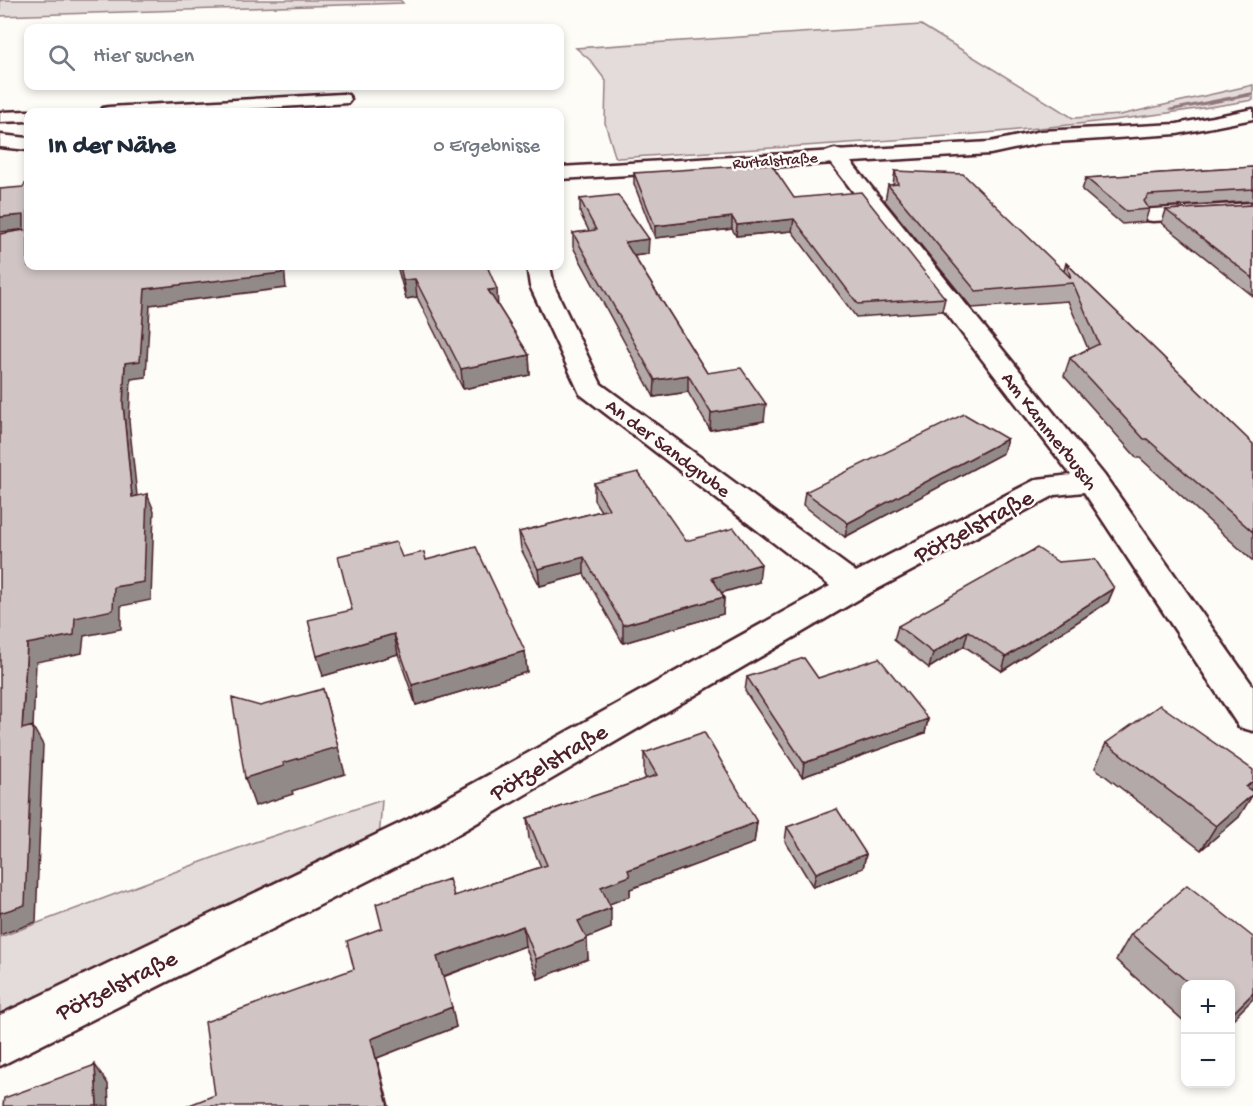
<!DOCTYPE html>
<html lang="de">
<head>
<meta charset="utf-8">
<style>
  body { margin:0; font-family:"Gochi Hand",sans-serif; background:#f2f2f3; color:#1f2937 }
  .controls { position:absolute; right:18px; bottom:18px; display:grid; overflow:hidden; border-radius:12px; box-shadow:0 3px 9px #0003 }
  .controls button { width:54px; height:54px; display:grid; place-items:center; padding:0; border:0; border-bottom:2px solid #e0e1e3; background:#fff; color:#1f2937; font:30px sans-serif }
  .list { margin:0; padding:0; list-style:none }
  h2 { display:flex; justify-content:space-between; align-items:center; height:78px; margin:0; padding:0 24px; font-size:26px }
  h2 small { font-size:20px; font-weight:400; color:#747a83 }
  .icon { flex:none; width:33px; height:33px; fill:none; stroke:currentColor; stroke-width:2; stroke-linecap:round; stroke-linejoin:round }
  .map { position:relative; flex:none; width:1253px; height:1106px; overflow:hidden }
  .search { position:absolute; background:#fff; box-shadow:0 3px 9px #0003; left:24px; top:24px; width:540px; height:66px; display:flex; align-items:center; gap:15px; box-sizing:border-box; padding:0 21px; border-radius:12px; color:#747a83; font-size:22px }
  .panel { position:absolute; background:#fff; box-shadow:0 3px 9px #0003; left:24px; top:108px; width:540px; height:162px; border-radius:12px }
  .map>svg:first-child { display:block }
  .green { fill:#e3dcda; stroke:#967e82; stroke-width:1.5 }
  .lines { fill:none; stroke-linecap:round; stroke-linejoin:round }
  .stream { fill:#91777b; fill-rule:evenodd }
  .street-casing { stroke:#4a1f2b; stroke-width:5 }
  .secondary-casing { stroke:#4a1f2b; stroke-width:5 }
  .street { fill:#fdfcf7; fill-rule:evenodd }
  .secondary { fill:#fdfcf7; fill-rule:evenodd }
  .wall { fill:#b3a9a9; stroke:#4a1f2b; stroke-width:1.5 }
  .shaded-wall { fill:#928a89; stroke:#4a1f2b; stroke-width:1.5 }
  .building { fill:#d0c5c4; stroke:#4a1f2b; stroke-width:1.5 }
  .labels { text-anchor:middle; stroke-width:5; stroke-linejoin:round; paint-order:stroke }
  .far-street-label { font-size:16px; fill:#4a1f2b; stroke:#fdfcf7 }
  .street-label { font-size:20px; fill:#4a1f2b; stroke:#fdfcf7 }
  .near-street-label { font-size:24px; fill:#4a1f2b; stroke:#fdfcf7 }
</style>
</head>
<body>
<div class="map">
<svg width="1253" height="1106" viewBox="0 0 1253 1106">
  <rect width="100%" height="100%" fill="#fdfcf7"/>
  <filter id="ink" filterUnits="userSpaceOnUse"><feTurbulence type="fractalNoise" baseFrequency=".0167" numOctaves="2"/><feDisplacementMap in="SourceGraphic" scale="12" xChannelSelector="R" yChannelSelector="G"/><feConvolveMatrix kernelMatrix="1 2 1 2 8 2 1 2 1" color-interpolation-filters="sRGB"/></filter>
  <g filter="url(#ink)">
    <path class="green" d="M0 0H400L403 3 0 16Z
      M921 25 1073 118 1120 115 1253 85V100C1043 136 830 143 618 158L615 156 605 123 606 81 590 60 576 48Z
      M382 800 379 840 0 1017V937L255 842Z"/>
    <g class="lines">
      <path class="stream" d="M1253 92V96L1172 111 1168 109Z"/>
      <defs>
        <path id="street" d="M342 94 348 95 351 99 348 103 194 112H100L103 108 109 107Z
          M28 111 34 112H28V121L0 122V112Z
          M835 149 842 151 1104 475 1253 686V731L1239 727 1084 492 1055 495 866 595 439 845 0 1066V1015L409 819 830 586 580 394 530 286 527 266H550L554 286 601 384 856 572 1037 479 1071 475 828 159 825 155 828 151Z
          M1253 203V215L1153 221 1145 220 1142 215 1145 210 1153 209Z"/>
        <path id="secondary" d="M1253 109V119L1177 134 1041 143 990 154 560 179V167L990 142 1041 131 1177 124Z
          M0 135 28 138V150L0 147Z"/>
      </defs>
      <use href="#street" class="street-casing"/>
      <use href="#secondary" class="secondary-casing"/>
      <use href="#street" class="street"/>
      <use href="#secondary" class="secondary"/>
    </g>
    <path class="wall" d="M1253 167V201L1148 208 1149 209 1145 222 1122 224 1082 190 1086 178Z
      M895 171 1064 271 1066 263 1253 444V561L1140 458H1137L1064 376 1070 358 1088 349 1068 301 972 308 885 201 888 185H893Z
      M634 173 794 198 945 298 942 311 856 317 792 231 736 236 732 229 655 238 634 184Z
      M580 199 648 254 634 256 707 373 764 421 710 430 688 392 654 397 573 247V233L589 231 580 213Z
      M1253 205V296L1162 223 1166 210Z
      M397 266H487L498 306 529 355 530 375 463 389 417 297 406 299Z
      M1007 439 1003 453 845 537 803 505 805 492Z
      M594 483 686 541 759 582 721 593 724 597 723 614 623 643 584 574 540 586 521 549 519 532 601 511 594 500Z
      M402 557 426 560 525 651 527 672 416 705 398 654 323 676Z
      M1058 562 1114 588 1108 602 1002 671 964 646 929 668 894 640 898 626Z
      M747 677 818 678 928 719 925 733 802 777 745 691Z
      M1106 743 1239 817 1201 850 1095 768Z
      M644 753 757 822 754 843 630 889V896L609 904 611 928 586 938 588 959 538 979 525 946 443 977 456 1027 377 1058 215 1095 354 969 382 928 454 896 541 867 529 839 527 818 646 779 644 774Z
      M787 827 866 854 863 868 813 887 785 841Z
      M1131 934 1230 984H1185V1022L1116 960Z"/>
    <path class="shaded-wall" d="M24 215 28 229 0 232V217Z
      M732 217V229L655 238V226Z
      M794 219 792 231 736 236 737 225Z
      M649 239 648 254 625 257V242Z
      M284 266 286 288 150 305 146 377 131 379 129 421 139 514 132 497 123 404 125 363 145 289Z
      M415 279 417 297 406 299 403 280Z
      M497 289 498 308 488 290Z
      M529 355 530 375 463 389 461 369Z
      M688 375V392L654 397 655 380Z
      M766 404 764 421 710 430 711 413Z
      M1007 439 1003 453 845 537 848 523Z
      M147 494 154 511 151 600 121 606V629L84 636 82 653 36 662 33 727 43 745 36 922 0 935V913L22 729 27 644 75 618Z
      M584 557V574L540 586 538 569Z
      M761 564 759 582 710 596 712 578Z
      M1114 588 1108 602 1002 671 1006 657Z
      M724 597 723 614 623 643V625Z
      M968 631 964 646 929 668 933 653Z
      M394 634 398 654 323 676 317 656Z
      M525 651 527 672 416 705 412 685Z
      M323 689 345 774 292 791 293 794 255 806 245 778 283 763Z
      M928 719 925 733 802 777 804 763Z
      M1253 781V786L1245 799 1246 787Z
      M1253 794 1239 817 1201 850 1216 826Z
      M757 822 754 843 630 889V896L602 907 601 887 628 870Z
      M866 854 863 868 813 887 816 873Z
      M611 908V928L579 941 578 921Z
      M523 926 525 946 441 977 437 957Z
      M587 939 588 959 538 979 536 959Z
      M1253 993V999L1230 1022V1016Z
      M452 1007 456 1027 377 1058 389 1106H388L371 1039Z
      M95 1065 108 1084 109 1106H97Z"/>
    <path class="building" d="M771 164 794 198 861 192 945 298 858 304 794 219 737 225 732 217 655 226 634 173Z
      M1253 167V189L1149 195 1144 201 1149 209 1126 211 1086 178Z
      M895 171 963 174 1071 278 1066 263 1253 444V532L1147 439H1144L1070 358 1099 344 1073 283 976 291 888 185 898 184Z
      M28 183V266H282V273L145 289 140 361 125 363 123 404 132 497 147 494 144 582 114 587 113 610 75 618 74 635 27 644 22 729 33 726 25 905 0 913V234L24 230V215L0 217V189L23 187 25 184Z
      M618 195 649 239 625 242 707 373 741 368 766 404 711 413 688 375 655 380 573 233 596 230 580 199Z
      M1253 205V278L1166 210Z
      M400 266H487L497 289 488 290 529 355 461 369 415 279 403 280Z
      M964 414 1007 439 848 523 805 492Z
      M638 472 686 541 734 528 761 564 712 578 724 597 623 625 584 557 538 569 519 532 609 509 594 483Z
      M396 542 402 557 424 552 426 560 476 547 525 651 412 685 394 634 317 656 308 620 352 610 338 556Z
      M1037 548 1058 562 1095 559 1114 588 1006 657 968 631 933 653 898 626Z
      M804 658 818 678 879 658 928 719 804 763 747 677Z
      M323 689 338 747 283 763 284 766 245 778 232 698 260 706Z
      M1160 705 1253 770V781L1246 787 1253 792V794L1216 826 1106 743Z
      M704 732 757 822 628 870 630 876 601 887 611 908 578 921 587 939 536 959 523 926 437 957 452 1007 371 1039 388 1106H187L215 1095 205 1022 354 969 347 941 382 928 376 904 449 879 454 896 547 865 527 818 657 775 644 753Z
      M837 809 866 854 816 873 787 827Z
      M1187 885 1253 937V993L1230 1016V984H1190L1131 934Z
      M95 1065 97 1106H3L4 1098Z"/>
  </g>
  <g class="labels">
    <g class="far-street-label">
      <text transform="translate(775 159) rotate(-4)" y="6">Rurtalstraße</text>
    </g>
    <g class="street-label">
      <text transform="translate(1051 430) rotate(52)" y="7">Am Kammerbusch</text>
      <text transform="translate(669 447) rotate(37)" y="7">An der Sandgrube</text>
    </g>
    <g class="near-street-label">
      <text transform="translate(973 525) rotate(-28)" y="8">Pötzelstraße</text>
      <text transform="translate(548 761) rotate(-30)" y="8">Pötzelstraße</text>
      <text transform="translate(116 984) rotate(-26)" y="8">Pötzelstraße</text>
    </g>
  </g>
</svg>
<div class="controls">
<button>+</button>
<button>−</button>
</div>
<div class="search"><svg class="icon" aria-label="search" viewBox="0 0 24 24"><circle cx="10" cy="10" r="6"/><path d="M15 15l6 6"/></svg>Hier suchen</div>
<section class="panel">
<h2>In der Nähe<small>0 Ergebnisse</small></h2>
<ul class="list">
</ul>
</section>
</div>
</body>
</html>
